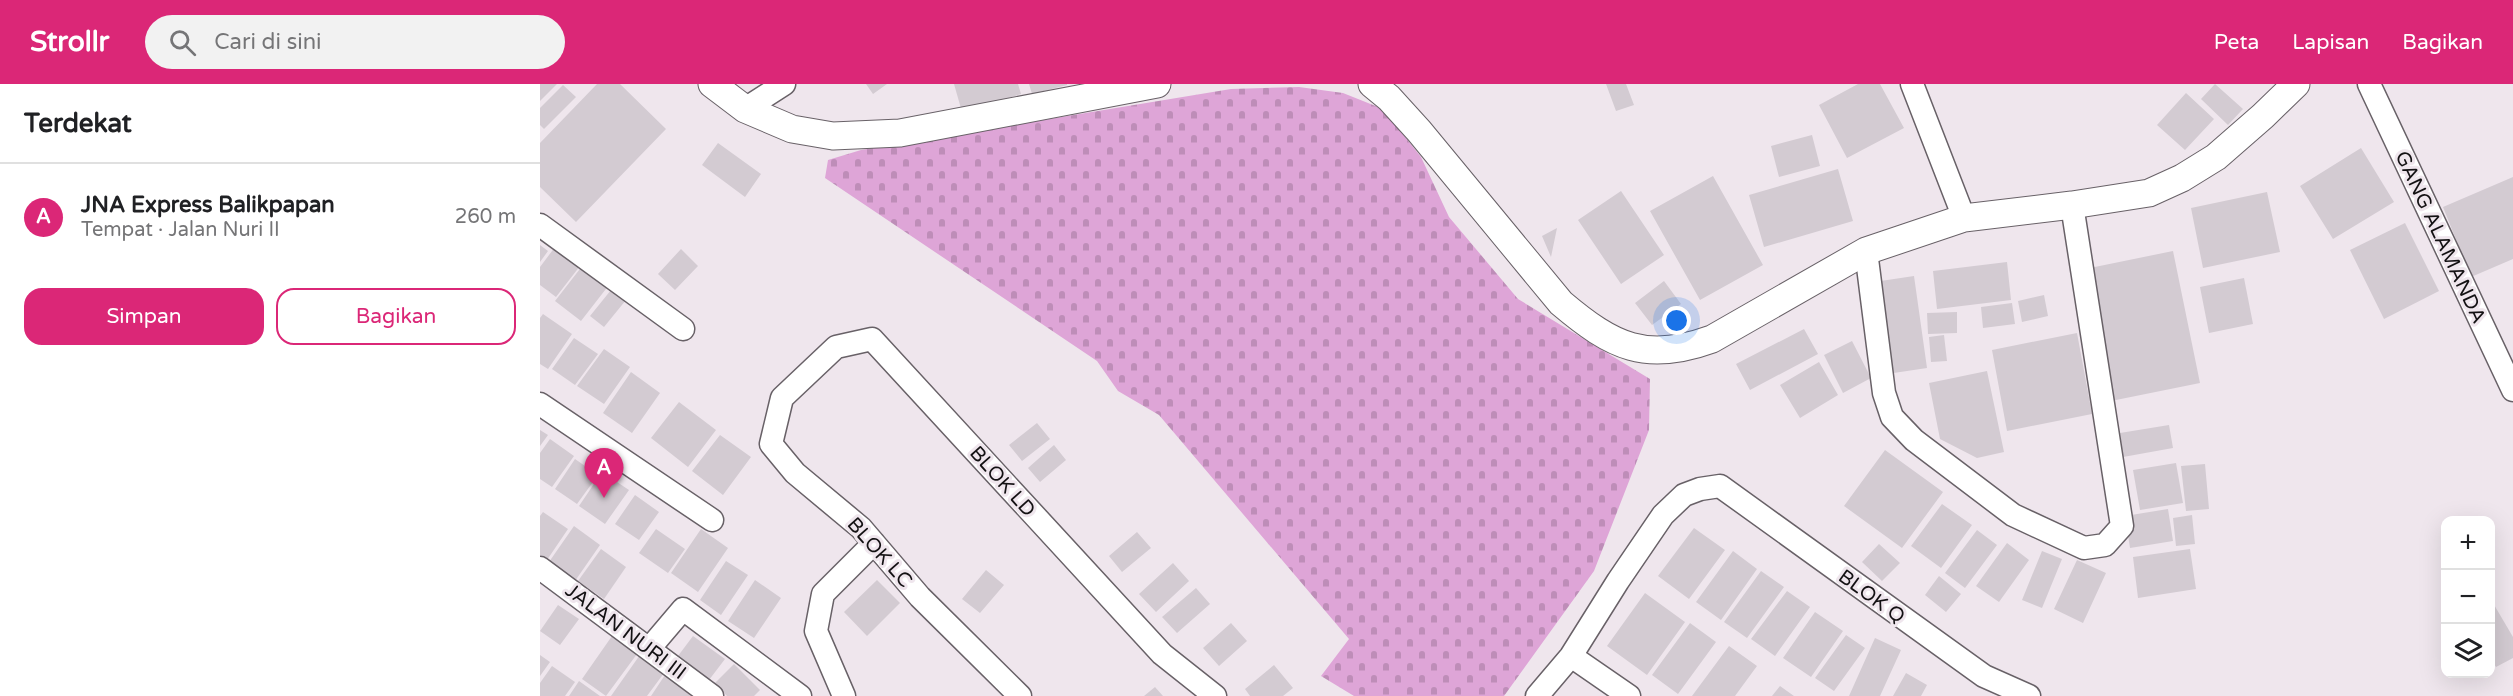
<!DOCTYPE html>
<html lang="id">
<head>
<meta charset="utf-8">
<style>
  body { margin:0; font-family:"Varela Round",sans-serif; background:#f2f2f2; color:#202124 }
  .controls { position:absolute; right:18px; bottom:18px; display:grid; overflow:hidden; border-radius:12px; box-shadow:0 6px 24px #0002 }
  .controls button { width:54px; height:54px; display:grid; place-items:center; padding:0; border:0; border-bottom:2px solid #e0e0e0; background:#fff; color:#202124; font:30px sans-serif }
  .you { position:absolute; left:1137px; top:237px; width:21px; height:21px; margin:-15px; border:4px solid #fff; border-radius:50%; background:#1a73e8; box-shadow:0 0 0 9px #1a73e833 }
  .badge { display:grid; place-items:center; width:39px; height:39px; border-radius:50%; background:#db2777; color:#fff; font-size:20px; font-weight:700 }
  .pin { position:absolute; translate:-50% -50px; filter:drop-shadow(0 2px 3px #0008) }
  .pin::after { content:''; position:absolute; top:32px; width:21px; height:18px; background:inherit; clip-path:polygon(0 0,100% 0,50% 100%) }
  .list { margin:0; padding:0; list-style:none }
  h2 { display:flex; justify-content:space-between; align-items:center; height:78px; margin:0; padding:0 24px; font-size:26px }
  h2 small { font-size:20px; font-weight:400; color:#757577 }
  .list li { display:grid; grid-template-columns:39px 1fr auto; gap:18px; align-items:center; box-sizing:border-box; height:108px; padding:0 24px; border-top:2px solid #e0e0e0 }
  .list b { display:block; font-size:22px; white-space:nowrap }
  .list p { margin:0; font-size:20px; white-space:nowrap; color:#757577 }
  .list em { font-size:20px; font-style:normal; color:#757577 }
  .actions { display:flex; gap:12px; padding:18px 24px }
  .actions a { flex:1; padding:14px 0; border:2px solid #db2777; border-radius:18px; text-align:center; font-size:21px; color:#db2777 }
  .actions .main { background:#db2777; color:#fff }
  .icon { flex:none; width:33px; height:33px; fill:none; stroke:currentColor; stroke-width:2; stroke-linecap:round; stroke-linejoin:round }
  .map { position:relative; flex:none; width:1973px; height:612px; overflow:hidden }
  header { display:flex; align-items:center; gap:36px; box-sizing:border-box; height:84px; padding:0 30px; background:#db2777; color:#fff }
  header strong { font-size:28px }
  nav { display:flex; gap:33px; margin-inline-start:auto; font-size:21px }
  .search { width:420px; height:54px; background:#f2f2f2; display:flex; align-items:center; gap:15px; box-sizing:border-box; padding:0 21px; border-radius:33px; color:#757577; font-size:22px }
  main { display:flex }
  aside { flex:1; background:#fff }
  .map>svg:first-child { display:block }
  .cemetery { fill:url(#cemetery-stones) }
  .building { fill:#d3cbd2 }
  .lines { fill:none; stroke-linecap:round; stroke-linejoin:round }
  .minor-casing { stroke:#686167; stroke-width:25 }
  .tertiary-casing { stroke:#686167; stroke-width:29 }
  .minor { stroke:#fff; stroke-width:22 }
  .tertiary { stroke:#fff; stroke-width:27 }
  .labels { text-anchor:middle; stroke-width:6; stroke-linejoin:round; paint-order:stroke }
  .street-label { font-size:20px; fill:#131113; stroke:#efe6ed }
</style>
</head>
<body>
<header>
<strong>Strollr</strong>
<div class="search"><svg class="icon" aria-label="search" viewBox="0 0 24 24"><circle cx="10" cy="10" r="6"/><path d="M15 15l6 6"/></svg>Cari di sini</div>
<nav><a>Peta</a><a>Lapisan</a><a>Bagikan</a></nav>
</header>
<main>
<aside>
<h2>Terdekat<small></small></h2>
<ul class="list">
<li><span class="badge">A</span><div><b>JNA Express Balikpapan</b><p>Tempat · Jalan Nuri II</p></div><em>260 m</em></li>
</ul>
<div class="actions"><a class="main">Simpan</a><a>Bagikan</a></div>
</aside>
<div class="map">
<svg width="1973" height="612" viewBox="0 0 1973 612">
  <defs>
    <pattern id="cemetery-stones" width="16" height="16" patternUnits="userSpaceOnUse" patternTransform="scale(1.5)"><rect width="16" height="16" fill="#dea5d7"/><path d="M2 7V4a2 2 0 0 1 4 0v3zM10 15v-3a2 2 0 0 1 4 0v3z" fill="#be8db8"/></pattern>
  </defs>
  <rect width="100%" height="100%" fill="#efe6ed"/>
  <path class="cemetery" d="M759 3 803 9 843 25 881 73 909 133 978 215 1110 295 1109 346 1054 487 964 612H814L781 592 809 555 619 331 578 307 557 277 285 94 288 76 321 66 691 5Z"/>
  <path class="building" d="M0 0H17L0 17Z
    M57 0H80L126 45 36 138 0 103V59Z
    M326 0H347L333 10Z
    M414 0H478L481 10 422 28Z
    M489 0H527V1L492 10Z
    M1066 0H1086L1094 21 1076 27Z
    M1318 0H1340L1364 44 1307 74 1279 21Z
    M1675 0 1703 25 1688 41 1661 15Z
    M23 1 36 13 4 45 0 41V24Z
    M1646 9 1674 35 1645 66 1617 41Z
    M1272 51 1280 82 1239 93 1231 62Z
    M178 59 221 90 205 113 162 81Z
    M1821 64 1854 118 1793 155 1760 102Z
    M1298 85 1313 137 1224 163 1209 111Z
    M1173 92 1223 181 1160 216 1110 127Z
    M1973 93V175L1931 193 1903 123Z
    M1081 107 1124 171 1081 200 1038 136Z
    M1727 108 1740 168 1663 184 1651 124Z
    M1865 139 1899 207 1844 235 1810 166Z
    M1017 144 1011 173 1002 152Z
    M0 161 8 167 0 178Z
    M15 163 40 182 16 213 0 201V183Z
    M141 165 158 182 135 206 118 190Z
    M1633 167 1660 299 1571 317 1545 185Z
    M1467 178 1471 216 1397 225 1393 187Z
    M43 181 69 201 41 237 15 217Z
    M1374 192 1387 284 1347 290 1334 198Z
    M1704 194 1713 240 1669 249 1660 203Z
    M1124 197 1141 220 1112 241 1095 219Z
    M71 206 86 216 64 243 50 232Z
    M1504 211 1508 232 1482 238 1478 217Z
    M1472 219 1475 240 1443 244 1441 223Z
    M1417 228V249L1388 250 1387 229Z
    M3 230 32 250 8 285 0 280V234Z
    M1264 245 1278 270 1210 306 1196 280Z
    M1537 249 1552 330 1467 347 1452 266Z
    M1404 251 1407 277 1391 278 1389 253Z
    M34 254 58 270 35 301 12 285Z
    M1312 257 1331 294 1303 309 1284 271Z
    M64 265 90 283 64 320 37 302Z
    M1279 278 1298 311 1260 334 1240 301Z
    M1447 287 1464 368 1437 374 1400 355 1389 299Z
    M91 288 120 309 92 349 63 329Z
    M139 318 176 346 148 383 111 354Z
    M497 339 510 355 482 377 469 361Z
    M1629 341 1633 364 1583 373 1580 349Z
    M0 346 8 351 0 362Z
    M180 351 211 373 183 411 152 387Z
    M10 355 34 372 12 403 0 395V369Z
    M514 361 526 376 500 398 488 384Z
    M1345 366 1403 408 1362 464 1304 422Z
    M35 375 58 391 37 420 15 405Z
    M1636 379 1643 419 1600 426 1593 386Z
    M1665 380 1669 425 1646 427 1641 382Z
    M62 388 89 406 65 440 39 422Z
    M95 411 119 428 99 456 75 440Z
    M1402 420 1432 441 1401 484 1371 462Z
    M1628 425 1633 457 1590 464 1585 432Z
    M3 428 28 445 7 476 0 471V432Z
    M1652 431 1655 460 1636 462 1633 434Z
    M34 442 60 461 35 497 9 478Z
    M1154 444 1185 466 1149 515 1118 492Z
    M116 445 145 465 128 489 99 469Z
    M161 445 188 464 158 508 131 489Z
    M1437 446 1457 461 1425 504 1405 489Z
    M597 448 611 464 582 488 569 472Z
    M1467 459 1489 476 1459 518 1436 502Z
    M1339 460 1360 479 1342 497 1322 478Z
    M61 465 86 483 64 515 38 497Z
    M1650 465 1656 505 1598 514 1593 473Z
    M1193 467 1217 485 1181 536 1156 518Z
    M1502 467 1522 475 1502 524 1482 516Z
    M1537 476 1566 489 1543 539 1514 525Z
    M186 477 208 491 181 531 160 516Z
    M633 479 649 497 616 528 599 510Z
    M446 486 464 501 440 529 422 515Z
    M1221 487 1244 503 1207 554 1184 538Z
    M1399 492 1421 510 1406 528 1385 511Z
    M215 496 241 514 214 554 188 537Z
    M337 496 360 519 327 552 304 528Z
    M656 504 670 520 637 549 622 533Z
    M1247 507 1270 523 1235 572 1211 555Z
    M1105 509 1145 538 1107 591 1067 562Z
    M1953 519 1973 553V574L1956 583 1950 574V521Z
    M18 521 39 535 20 561 0 547Z
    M1275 528 1303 547 1271 593 1243 574Z
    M691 539 707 557 679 582 663 564Z
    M1150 539 1176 558 1138 610 1112 591Z
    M1306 551 1325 564 1294 607 1275 594Z
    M72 552 97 570 66 612 42 595Z
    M153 552 185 575 169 596 138 572Z
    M1335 554 1361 566 1340 612H1309Z
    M1189 562 1217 582 1195 612H1152Z
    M102 568 127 585 107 612H71Z
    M0 571 10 578 0 592Z
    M194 580 220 606 214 612H187L175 599Z
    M734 581 753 604 743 612H710L705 605Z
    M12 582 35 598 25 612H0V599Z
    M1366 589 1387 601 1381 612H1353Z
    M125 591 151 610 150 612H111Z
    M39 597 60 612H29Z
    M1240 602 1254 612H1232Z
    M615 603 623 612H604Z"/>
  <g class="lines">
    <defs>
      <path id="minor" d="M1372 0 1424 134
        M1829 0 1973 306
        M205 25 244 0
        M0 141 143 245
        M1326 167 1344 309 1352 333 1374 356 1473 431 1544 464 1565 461 1582 442 1532 121
        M0 320 172 436
        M0 484 172 612
        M109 565 143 525 260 612
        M1031 572 1089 612
        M304 612 276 547 283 510 334 459
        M480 612 380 513 321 444 255 389 231 360 242 314 296 263 332 255 622 570 675 612
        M997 612 1031 572 1078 497 1123 431 1144 411 1160 405 1180 402 1444 592 1489 612"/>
      <path id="tertiary" d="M172 0 205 25 252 45 293 52 360 49 617 0
        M832 0 849 14 879 47 1021 219C1073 263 1106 279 1172 255L1326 167 1424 134 1532 121 1609 109 1642 94 1676 73 1723 32 1756 0"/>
    </defs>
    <use href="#minor" class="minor-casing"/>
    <use href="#tertiary" class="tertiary-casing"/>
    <use href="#minor" class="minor"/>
    <use href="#tertiary" class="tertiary"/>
  </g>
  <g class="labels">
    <g class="street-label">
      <text transform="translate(1901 153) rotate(65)" y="7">GANG ALAMANDA</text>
      <text transform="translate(463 397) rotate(48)" y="7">BLOK LD</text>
      <text transform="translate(340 468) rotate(48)" y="7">BLOK LC</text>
      <text transform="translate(1332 512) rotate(36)" y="7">BLOK Q</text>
      <text transform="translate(86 547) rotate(37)" y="7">JALAN NURI III</text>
    </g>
  </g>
</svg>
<div class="controls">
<button>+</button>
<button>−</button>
<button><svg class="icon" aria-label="layers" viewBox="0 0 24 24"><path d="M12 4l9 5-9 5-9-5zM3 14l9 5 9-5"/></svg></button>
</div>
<div class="you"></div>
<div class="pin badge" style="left:64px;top:414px">A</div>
</div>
</main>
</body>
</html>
